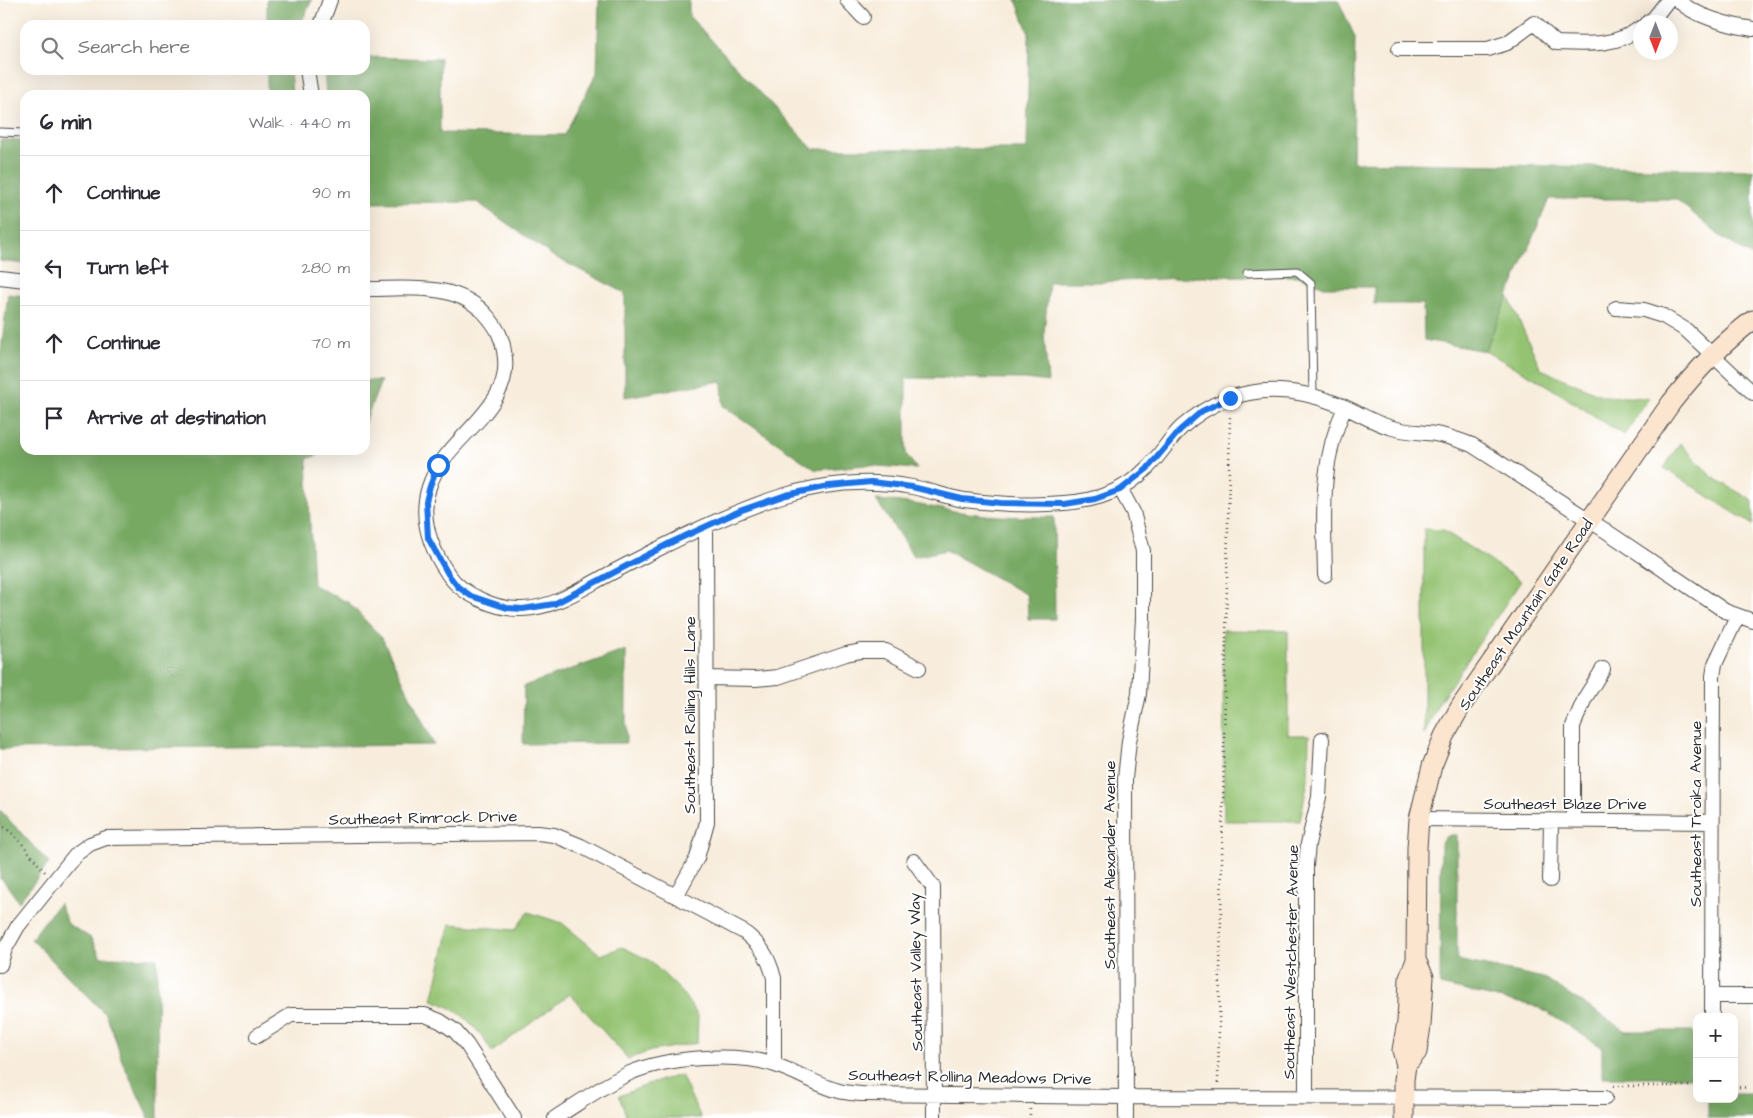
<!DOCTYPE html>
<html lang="en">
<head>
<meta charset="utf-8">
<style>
  body { margin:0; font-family:"Architects Daughter",sans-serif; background:#f7f7f7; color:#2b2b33 }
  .controls { position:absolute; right:15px; bottom:15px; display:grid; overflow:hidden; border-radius:10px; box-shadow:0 5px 20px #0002 }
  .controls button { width:45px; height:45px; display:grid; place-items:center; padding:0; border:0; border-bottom:1px solid #e1e1e2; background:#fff; color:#2b2b33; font:25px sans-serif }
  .compass { position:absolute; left:1633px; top:15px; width:45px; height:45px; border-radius:50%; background:#fff; box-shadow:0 5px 20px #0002; rotate:180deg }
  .stop { position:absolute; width:15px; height:15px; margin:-11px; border:4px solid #1a73e8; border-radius:50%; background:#fff }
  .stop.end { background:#1a73e8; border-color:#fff; box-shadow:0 1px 5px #0008 }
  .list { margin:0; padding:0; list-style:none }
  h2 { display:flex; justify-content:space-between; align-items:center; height:65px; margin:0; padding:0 20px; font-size:21px }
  h2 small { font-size:16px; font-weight:400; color:#7c7c81 }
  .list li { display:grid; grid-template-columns:32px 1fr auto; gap:15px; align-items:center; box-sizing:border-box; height:75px; padding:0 20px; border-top:1px solid #e1e1e2 }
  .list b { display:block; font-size:19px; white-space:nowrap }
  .list em { font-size:16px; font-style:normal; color:#7c7c81 }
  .icon { flex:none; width:28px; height:28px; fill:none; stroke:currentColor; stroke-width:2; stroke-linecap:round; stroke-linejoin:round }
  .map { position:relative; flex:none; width:1753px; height:1118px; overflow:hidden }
  .search { position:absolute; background:#fff; box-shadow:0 5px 20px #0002; left:20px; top:20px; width:350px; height:55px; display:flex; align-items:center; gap:12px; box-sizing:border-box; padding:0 18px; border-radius:15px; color:#7c7c81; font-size:19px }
  .panel { position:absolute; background:#fff; box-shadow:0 5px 20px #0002; left:20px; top:90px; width:350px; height:365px; border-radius:15px }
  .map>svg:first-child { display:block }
  .green { fill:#94c372; stroke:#60774e }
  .forest { fill:#77a964; stroke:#516a48 }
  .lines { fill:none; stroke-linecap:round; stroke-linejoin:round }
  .lane-casing { stroke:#4a4846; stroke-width:9 }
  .street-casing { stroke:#4a4846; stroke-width:16 }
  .secondary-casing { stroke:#4a4846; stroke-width:21 }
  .path { stroke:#4a4846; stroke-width:2.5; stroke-dasharray:1 4; stroke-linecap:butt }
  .lane { stroke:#fff; stroke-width:7 }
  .street { stroke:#fff; stroke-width:14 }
  .secondary { stroke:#fce5cf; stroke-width:19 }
  .route { stroke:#1a73e8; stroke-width:6 }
  .labels { text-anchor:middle; stroke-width:4; stroke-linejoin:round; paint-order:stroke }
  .street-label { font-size:16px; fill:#2b2b2b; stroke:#fff }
</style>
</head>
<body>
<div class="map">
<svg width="1753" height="1118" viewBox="0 0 1753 1118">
  <rect width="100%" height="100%" fill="#fff"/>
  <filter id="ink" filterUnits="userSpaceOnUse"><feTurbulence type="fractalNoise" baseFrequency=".02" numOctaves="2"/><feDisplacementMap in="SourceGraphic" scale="10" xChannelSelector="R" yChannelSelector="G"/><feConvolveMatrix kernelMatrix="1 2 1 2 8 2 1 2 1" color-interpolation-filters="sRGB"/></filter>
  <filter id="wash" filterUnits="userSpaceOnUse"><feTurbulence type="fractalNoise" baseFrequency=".0096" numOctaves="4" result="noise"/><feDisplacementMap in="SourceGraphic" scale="20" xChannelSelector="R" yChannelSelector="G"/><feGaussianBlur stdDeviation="1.12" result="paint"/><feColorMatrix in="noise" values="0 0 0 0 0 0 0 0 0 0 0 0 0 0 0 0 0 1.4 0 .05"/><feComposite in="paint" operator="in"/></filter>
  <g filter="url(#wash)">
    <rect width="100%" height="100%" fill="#f8eddc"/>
    <path class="green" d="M1508 296 1541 369 1603 396 1649 398 1624 435 1540 381 1485 351Z
      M1680 443 1711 476 1753 501V525L1664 468Z
      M1424 529 1443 530 1521 581 1438 704 1424 735Z
      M1223 630 1288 631V735H1309L1308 780 1300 821H1224Z
      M528 912 562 923 601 955 622 947 649 960 681 991 698 1016 697 1043 651 1051 628 1059 570 994 492 1052C477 1027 461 1009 432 1000L450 924 515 930Z
      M681 1075 701 1118H627L619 1096 654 1082Z"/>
    <path class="forest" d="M267 0H312L300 25H267Z
      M599 0H689V16L813 149H1027L1029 34 1016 0H1338L1355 37 1353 162 1753 170V257L1720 236 1676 199H1549L1485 351 1424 340 1423 304H1374V287H1324L1299 276H1221L1101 282H1049L1044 333 1048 382 1026 379 906 378V454L917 469 865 465 816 470 723 406 722 381 625 397V293L553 256 477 202 365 203V95H326L324 70H365V57L440 59V133L564 135 597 73Z
      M267 70H290L292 95H267Z
      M0 140H25V264L0 261Z
      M8 294 25 296V450H331L307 459 313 585 349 603 382 638 434 745 0 749V359Z
      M365 380 381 381 365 422Z
      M876 500C908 501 937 509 968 513 997 517 1025 517 1054 517L1055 619H1028L1027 595 946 550 914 557Z
      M626 650V743L523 744 524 686Z
      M0 810 49 863 19 902 3 880 0 879Z
      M1450 835H1457V960L1544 978 1626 1031H1693V1077H1602V1047L1538 1007 1440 985 1441 844 1444 838Z
      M59 903 68 924 91 938 101 957 157 958 158 1118H149L122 1061 113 1032 105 1014 31 939Z
      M1734 1094H1753V1118H1708V1099H1734Z"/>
  </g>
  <g filter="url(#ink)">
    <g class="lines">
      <defs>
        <path id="lane" d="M0 132 25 133
          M1247 273 1297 271 1311 283 1313 395"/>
        <path id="street" d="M847 0 863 17
          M1678 0C1693 16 1732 26 1753 29
          M1648 22 1654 18 1668 0
          M321 25 330 0
          M1399 49H1488L1507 43 1534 23 1556 43C1585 44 1616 47 1640 28
          M307 70 311 95
          M0 277 25 280
          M365 289C407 289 458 281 488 317 497 328 502 337 504 351 507 366 505 381 497 395 478 429 441 449 429 487 419 518 431 549 448 574 462 595 497 610 522 609 551 608 575 593 600 579 618 569 636 560 654 551 695 530 738 510 782 496 823 483 869 479 912 487 929 490 946 497 964 500 997 504 1032 506 1064 503 1096 501 1125 491 1147 468 1160 456 1169 439 1182 427 1229 385 1283 382 1340 405 1357 412 1372 422 1389 427 1404 432 1420 432 1435 434 1448 436 1459 440 1472 445L1606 531 1725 611 1753 621
          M1616 308 1644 310 1663 316 1686 330 1753 393
          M1121 490 1133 512 1143 551V618L1139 694 1129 741 1125 779 1126 1118
          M1325 575C1324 515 1319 463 1345 407
          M707 678 755 679 778 677 846 654 861 651H886L919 668
          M1419 819 1712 822
          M1573 821V726L1585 698 1603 669
          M914 861 933 887 934 1118
          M1550 880 1551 821
          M676 896 697 858 707 822 706 526
          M0 965 5 949 18 926 76 854 90 844 106 838 538 833 554 835 581 846 744 932C761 946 768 955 774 978V1064
          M1712 996H1753
          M1712 1017 1713 676 1715 664 1737 617
          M257 1036 291 1015H425L440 1021 455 1031 467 1045 514 1118
          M1306 1097V865L1308 844 1319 797 1322 739
          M555 1118C579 1103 603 1085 630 1073 667 1057 737 1052 775 1065 797 1072 817 1085 839 1091 846 1093 854 1093 861 1094L1126 1097 1605 1098"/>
        <path id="secondary" d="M1406 1065 1417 1052 1421 1026 1424 977 1416 960 1417 848 1419 819 1432 766 1444 736 1461 706 1671 403C1695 372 1721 344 1753 320
          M1404 1118V1080L1406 1065 1402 1050 1407 1022 1409 978 1416 960"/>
      </defs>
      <use href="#lane" class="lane-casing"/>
      <use href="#street" class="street-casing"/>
      <use href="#secondary" class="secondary-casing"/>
      <path class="path" d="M0 824C21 838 29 854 45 872
        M1218 1083 1230 414
        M1613 1086H1697
        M1734 1087 1753 1088
        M1030 1109V1118"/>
      <use href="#lane" class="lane"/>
      <use href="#street" class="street"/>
      <use href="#secondary" class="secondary"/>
    </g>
  </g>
  <g class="lines" filter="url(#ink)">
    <path class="route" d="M438 465 430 486 426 501 428 538 448 574 458 587 471 596 507 608 523 609 554 604 672 542 742 510 786 495 829 486 871 482 912 487 962 499 1001 503 1065 504 1095 499 1120 490 1147 469 1180 430 1202 411 1230 398"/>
  </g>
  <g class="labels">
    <g class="street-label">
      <text transform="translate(1525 614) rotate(-56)" y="6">Southeast Mountain Gate Road</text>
      <text transform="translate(689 715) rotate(-90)" y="6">Southeast Rolling Hills Lane</text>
      <text x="1565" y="809">Southeast Blaze Drive</text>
      <text transform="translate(1695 814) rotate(-90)" y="6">Southeast Troika Avenue</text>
      <text transform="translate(423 817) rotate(-1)" y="6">Southeast Rimrock Drive</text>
      <text transform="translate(1109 865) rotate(-90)" y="6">Southeast Alexander Avenue</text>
      <text transform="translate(1290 962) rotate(-89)" y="6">Southeast Westchester Avenue</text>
      <text transform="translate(915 972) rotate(-91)" y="6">Southeast Valley Way</text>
      <text transform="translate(970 1076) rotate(1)" y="6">Southeast Rolling Meadows Drive</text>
    </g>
  </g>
</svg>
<div class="controls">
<button>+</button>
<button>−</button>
</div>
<svg class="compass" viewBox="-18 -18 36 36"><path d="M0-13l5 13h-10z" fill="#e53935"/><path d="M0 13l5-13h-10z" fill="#7c7c81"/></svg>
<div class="stop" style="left:438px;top:465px"></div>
<div class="stop end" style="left:1230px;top:398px"></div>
<div class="search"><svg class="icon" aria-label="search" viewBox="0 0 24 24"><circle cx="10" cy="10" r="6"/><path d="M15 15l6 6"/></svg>Search here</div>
<section class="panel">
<h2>6 min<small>Walk · 440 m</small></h2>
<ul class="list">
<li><svg class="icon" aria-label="ahead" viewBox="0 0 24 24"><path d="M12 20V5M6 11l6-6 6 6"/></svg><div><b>Continue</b></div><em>90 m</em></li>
<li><svg class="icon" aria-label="left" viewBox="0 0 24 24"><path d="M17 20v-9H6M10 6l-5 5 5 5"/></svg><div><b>Turn left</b></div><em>280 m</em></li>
<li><svg class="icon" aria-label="ahead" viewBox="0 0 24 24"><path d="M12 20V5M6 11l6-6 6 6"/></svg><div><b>Continue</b></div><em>70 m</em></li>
<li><svg class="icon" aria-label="arrive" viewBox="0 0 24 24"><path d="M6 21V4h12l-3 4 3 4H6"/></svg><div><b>Arrive at destination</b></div></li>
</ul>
</section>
</div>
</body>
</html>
